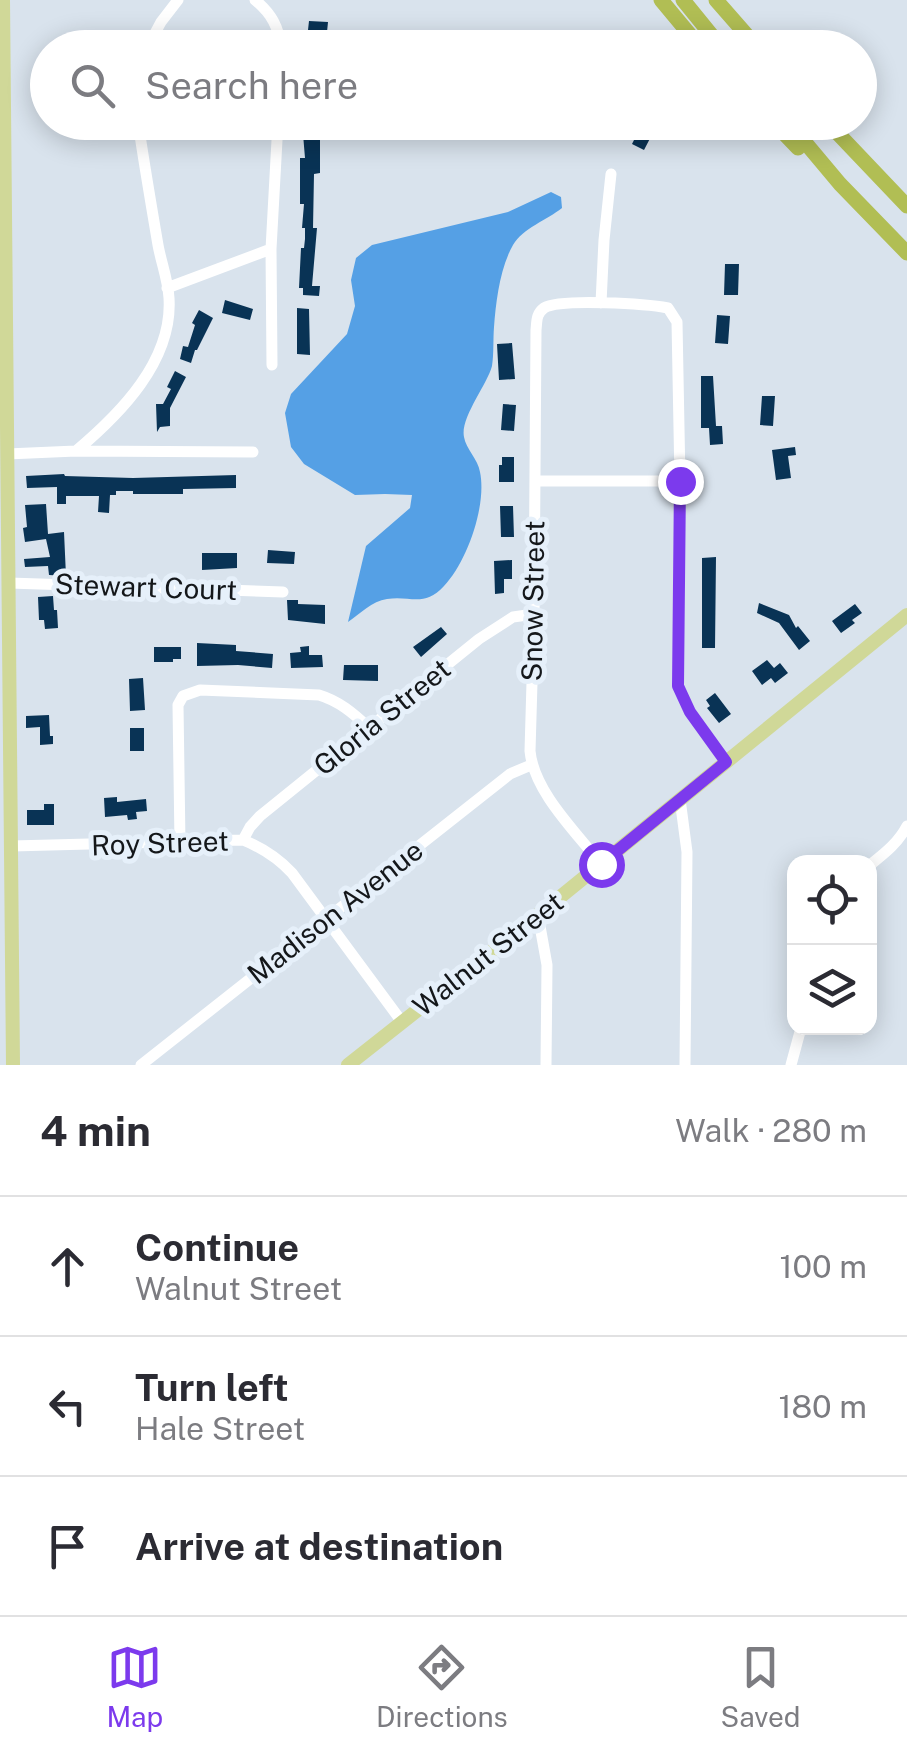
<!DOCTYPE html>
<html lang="en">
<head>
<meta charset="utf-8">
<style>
  body { margin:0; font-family:"Public Sans",sans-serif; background:#f2f2f3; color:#2b2b33 }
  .controls { position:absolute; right:30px; bottom:30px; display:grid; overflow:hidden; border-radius:20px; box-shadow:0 5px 25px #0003 }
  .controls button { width:90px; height:90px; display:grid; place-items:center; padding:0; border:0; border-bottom:2px solid #e1e1e2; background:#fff; color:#2b2b33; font:50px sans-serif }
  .stop { position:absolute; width:30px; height:30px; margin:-22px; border:8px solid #7c3aed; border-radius:50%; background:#fff }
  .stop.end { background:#7c3aed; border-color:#fff; box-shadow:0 2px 10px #0008 }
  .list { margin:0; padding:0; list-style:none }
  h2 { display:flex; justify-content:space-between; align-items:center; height:130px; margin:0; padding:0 40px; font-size:42px }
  h2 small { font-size:32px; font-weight:400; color:#7c7c81 }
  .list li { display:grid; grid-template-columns:65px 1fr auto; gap:30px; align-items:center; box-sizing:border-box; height:140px; padding:0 40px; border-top:2px solid #e1e1e2 }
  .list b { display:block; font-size:38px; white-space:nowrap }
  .list p { margin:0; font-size:32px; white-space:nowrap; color:#7c7c81 }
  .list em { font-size:32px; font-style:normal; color:#7c7c81 }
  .icon { flex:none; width:55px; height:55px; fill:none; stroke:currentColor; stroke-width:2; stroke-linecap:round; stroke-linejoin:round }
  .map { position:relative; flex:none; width:907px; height:1065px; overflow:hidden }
  .search { position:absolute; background:#fff; box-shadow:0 5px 25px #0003; left:30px; right:30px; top:30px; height:110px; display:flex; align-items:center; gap:25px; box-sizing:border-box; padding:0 35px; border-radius:55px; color:#7c7c81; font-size:38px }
  .sheet { height:550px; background:#fff }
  nav { display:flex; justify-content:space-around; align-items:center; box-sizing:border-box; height:140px; border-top:2px solid #e1e1e2; background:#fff; font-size:28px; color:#7c7c81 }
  nav a { display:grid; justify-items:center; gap:5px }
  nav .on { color:#7c3aed }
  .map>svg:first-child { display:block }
  .water { fill:#55a0e5 }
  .building { fill:#093355 }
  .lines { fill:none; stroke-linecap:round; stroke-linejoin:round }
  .minor { stroke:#fff; stroke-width:11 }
  .major { stroke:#d0d898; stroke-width:14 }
  .highway { stroke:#b1be54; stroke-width:15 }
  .route { stroke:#7c3aed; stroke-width:12 }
  .labels { text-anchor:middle; stroke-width:10; stroke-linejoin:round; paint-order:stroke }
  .street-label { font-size:28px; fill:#14171a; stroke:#e6f0fa }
</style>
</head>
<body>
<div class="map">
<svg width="907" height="1065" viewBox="0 0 907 1065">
  <rect width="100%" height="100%" fill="#d9e3ed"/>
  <path class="water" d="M551 192 561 197 562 208C547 220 523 228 513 245 500 268 496 301 494 327 493 339 494 354 492 366 487 385 460 418 464 437 466 449 478 459 480 472 487 505 467 562 444 586 424 608 410 595 387 599 372 601 360 614 348 622L366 546 410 508 412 495 385 494 355 495 304 464 291 447 285 413 291 394 347 334 355 306 351 280 356 258 372 245 508 212Z"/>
  <path class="building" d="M309 21 328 22 326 42H319V48H306Z
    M302 122H320V173L314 174 313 228H317L312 286H320L319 296 303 295V288H299L301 248H304L305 239V228H302L304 204H300V158H305Z
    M643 122 657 125 644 150 632 144Z
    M725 264H739L738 295H724Z
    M225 300 253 309 250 320 222 313Z
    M297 308 309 309 310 355 297 354Z
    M199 310 213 318 197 350H195L191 363 180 359 183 346 188 347 195 325 192 323Z
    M717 315 730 316 728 344 715 343Z
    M512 343 515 379 499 380 497 344Z
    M175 371 186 377 170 408V426L160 427 157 432 156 404H163L171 389 167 387Z
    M701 376H713L716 426H722L723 444 710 445 709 428H701Z
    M762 396H775L773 426 760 425Z
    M503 404 516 405 514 431 501 430Z
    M795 447 796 455 788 456 791 478 776 480 772 450Z
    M502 457H514V482H499V465H502Z
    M64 474 65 476 133 478 236 475V488L183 489V494H133V491H116V495H110L109 513 98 512 99 496H66V504H57V487L27 488 26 476Z
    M46 504 48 534 64 532 66 576 49 575 48 566 25 567 24 559 50 557 46 539 25 542 23 528 27 527 25 505Z
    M500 506H513L514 537H501Z
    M268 550 295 552 294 564 267 563Z
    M202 553H237V568L202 570Z
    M716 557 715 648H702V558Z
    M512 560V579H504V593L495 594 494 561Z
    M53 596 54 610H57L58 628 45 629 44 620H39L38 597Z
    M287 600H298V604L325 605V624L288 620Z
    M759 603 789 615 796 628 798 626 810 641 799 650 779 623 757 613Z
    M855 604 862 613 852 620 855 623 841 633 832 621Z
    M441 627 447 634 421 657 413 647Z
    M197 643 236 645V651L273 654 272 668 238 665 197 666Z
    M309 646V655H322L323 667 291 668 290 653 301 652 300 647Z
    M154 647H181V659H173V662H154Z
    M767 660 774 668 780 663 788 673 775 683 771 678 762 685 752 671Z
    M344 665H378V681L343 680Z
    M143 678 145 710 130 711 129 679Z
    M715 693 731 714 719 723 707 708 710 706 706 700Z
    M49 715 50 736H53V744L40 745V727L26 728V716Z
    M130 728H144V751H130Z
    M117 797V802L146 799 147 811 136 812 137 819 128 820 127 815 105 817 104 798Z
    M44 804H54V825H27V810H44Z"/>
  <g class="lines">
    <path class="minor" d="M255 0C271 13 279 27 281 48
      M147 48 161 22 178 0
      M167 288 271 249
      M601 303 604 240 611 174
      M272 365 271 249 278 122
      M76 451C120 414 173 361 169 298 168 280 161 262 158 245 151 204 144 163 138 122
      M7 454 76 451 253 452
      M535 481H680
      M9 583 283 592
      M680 799 687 852 685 1065
      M243 840 250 827 260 816 479 639 513 617 534 614
      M180 843 178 705 183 696 200 690 319 695C339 701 353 713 368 727
      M12 846 243 840C263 848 278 858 292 873L402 1022
      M601 864C576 832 534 792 530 751L534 614 536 330C537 321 536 314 544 308 560 298 648 304 668 308L677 322 680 481 678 686 690 712 726 762
      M870 865C885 853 898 843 907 826
      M538 915 547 965 546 1065
      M141 1065 510 774 531 765
      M791 1065 801 1028"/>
    <path class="major" d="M3 0 13 1065
      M348 1065 538 915 907 615"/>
    <path class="highway" d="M661 0 701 48
      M683 0 722 48
      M716 0 758 48
      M773 122 798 148
      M788 122 840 184 907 253
      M827 122 907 206"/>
  </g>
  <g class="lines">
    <path class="route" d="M601 864 726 762 690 712 678 686 680 481"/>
  </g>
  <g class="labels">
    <g class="street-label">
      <text transform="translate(146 587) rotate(2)" y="10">Stewart Court</text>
      <text transform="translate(533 601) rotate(-89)" y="10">Snow Street</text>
      <text transform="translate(382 717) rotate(-39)" y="10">Gloria Street</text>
      <text transform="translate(160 843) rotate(-2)" y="10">Roy Street</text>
      <text transform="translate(335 912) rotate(-38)" y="10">Madison Avenue</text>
      <text transform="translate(488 954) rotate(-38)" y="10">Walnut Street</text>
    </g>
  </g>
</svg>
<div class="controls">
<button><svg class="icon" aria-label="locate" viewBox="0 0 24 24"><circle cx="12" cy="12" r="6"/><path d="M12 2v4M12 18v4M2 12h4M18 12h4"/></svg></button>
<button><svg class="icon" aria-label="layers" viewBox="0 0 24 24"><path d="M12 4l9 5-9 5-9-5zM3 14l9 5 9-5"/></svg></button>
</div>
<div class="stop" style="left:601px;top:864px"></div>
<div class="stop end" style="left:680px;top:481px"></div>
<div class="search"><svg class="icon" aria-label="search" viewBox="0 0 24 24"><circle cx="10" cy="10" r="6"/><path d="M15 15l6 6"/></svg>Search here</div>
</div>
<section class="sheet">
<h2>4 min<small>Walk · 280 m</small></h2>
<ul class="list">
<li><svg class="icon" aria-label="ahead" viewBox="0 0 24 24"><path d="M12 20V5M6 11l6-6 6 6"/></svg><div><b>Continue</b><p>Walnut Street</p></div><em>100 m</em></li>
<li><svg class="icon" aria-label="left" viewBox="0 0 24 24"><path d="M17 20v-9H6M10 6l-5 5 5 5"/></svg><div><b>Turn left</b><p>Hale Street</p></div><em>180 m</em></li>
<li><svg class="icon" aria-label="arrive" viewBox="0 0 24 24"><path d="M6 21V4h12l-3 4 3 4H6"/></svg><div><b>Arrive at destination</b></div></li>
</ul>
</section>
<nav>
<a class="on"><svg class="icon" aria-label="map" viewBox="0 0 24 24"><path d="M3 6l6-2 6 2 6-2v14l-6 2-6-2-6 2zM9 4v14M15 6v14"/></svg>Map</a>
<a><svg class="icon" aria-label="directions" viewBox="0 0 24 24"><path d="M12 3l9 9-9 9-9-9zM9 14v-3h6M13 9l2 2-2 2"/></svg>Directions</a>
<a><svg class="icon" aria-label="saved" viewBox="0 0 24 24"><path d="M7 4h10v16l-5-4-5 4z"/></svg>Saved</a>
</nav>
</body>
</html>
